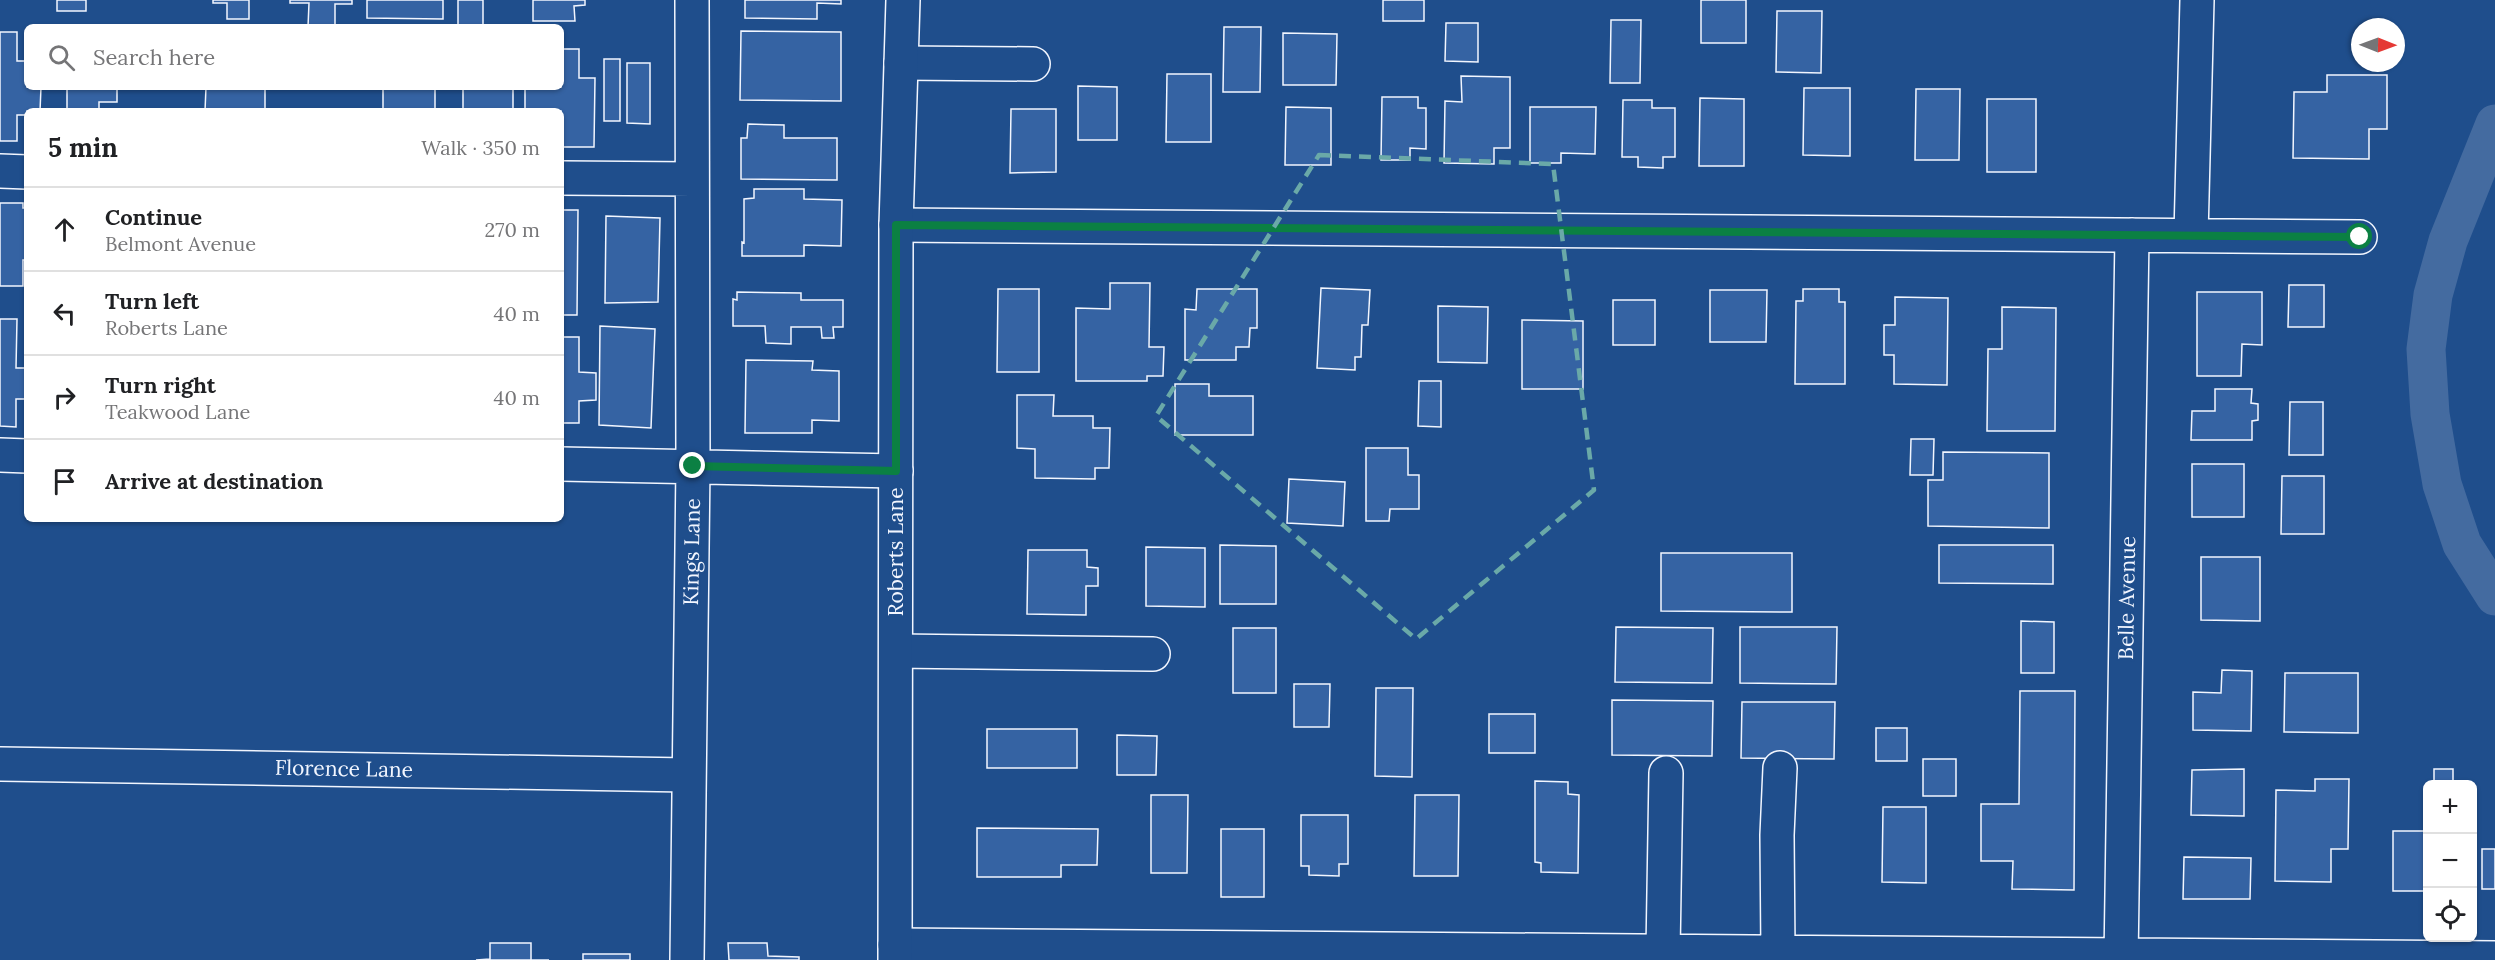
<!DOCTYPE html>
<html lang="en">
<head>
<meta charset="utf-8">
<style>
  body { margin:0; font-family:Lora,serif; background:#f2f2f2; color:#202124 }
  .controls { position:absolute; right:18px; bottom:18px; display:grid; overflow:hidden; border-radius:9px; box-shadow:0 2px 4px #0004 }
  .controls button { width:54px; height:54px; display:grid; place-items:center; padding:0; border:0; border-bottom:2px solid #e0e0e0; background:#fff; color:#202124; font:30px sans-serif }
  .compass { position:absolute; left:2351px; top:18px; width:54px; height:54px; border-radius:50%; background:#fff; box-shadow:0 2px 4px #0004; rotate:91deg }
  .stop { position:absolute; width:18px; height:18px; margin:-14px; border:4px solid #0b8043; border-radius:50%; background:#fff }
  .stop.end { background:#0b8043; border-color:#fff; box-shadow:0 2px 6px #0008 }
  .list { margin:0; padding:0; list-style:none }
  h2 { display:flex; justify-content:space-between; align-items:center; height:78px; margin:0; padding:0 24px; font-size:26px }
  h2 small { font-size:20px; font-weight:400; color:#757577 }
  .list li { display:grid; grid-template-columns:39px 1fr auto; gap:18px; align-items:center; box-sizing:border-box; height:84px; padding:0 24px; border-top:2px solid #e0e0e0 }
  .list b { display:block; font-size:22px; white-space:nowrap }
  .list p { margin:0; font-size:20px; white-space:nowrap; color:#757577 }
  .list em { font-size:20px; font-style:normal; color:#757577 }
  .icon { flex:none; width:33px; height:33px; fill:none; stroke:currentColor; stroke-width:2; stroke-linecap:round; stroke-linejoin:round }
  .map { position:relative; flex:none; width:2495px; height:960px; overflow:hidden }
  .search { position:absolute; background:#fff; box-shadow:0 2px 4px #0004; left:24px; top:24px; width:540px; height:66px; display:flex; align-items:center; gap:15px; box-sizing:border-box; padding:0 21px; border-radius:9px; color:#757577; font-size:22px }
  .panel { position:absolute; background:#fff; box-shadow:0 2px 4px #0004; left:24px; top:108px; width:540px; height:414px; border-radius:9px }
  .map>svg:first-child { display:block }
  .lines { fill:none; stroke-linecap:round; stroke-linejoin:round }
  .canal { stroke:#446ba0; stroke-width:39 }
  .building { fill:#3563a3; stroke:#f2f6ff; stroke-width:1.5 }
  .minor-casing { stroke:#f2f6ff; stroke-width:36 }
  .major-casing { stroke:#f2f6ff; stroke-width:36 }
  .minor { stroke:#1f4e8c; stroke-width:33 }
  .major { stroke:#1f4e8c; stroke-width:33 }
  .route { stroke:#0b8043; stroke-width:8 }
  .marked { fill:none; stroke:#6aa9a8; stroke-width:4.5; stroke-dasharray:12 8; stroke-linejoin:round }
  .labels { text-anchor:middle; stroke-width:4.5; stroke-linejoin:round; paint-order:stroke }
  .street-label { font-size:21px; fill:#f2f6ff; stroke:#1f4e8c }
</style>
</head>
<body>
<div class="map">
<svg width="2495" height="960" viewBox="0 0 2495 960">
  <rect width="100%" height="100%" fill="#1f4e8c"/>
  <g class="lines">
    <path class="canal" d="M2495 124 2448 241 2433 295 2426 349 2430 414 2442 484 2462 544 2495 596"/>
  </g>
  <path class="building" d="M57 0H86V11H57Z
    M213 0H249V19H227V3H213Z
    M290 0H352V4H335V27H308L309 3H290Z
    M367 0H443V19L367 18Z
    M458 0H483V27H458Z
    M533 0H585V5L574 6 575 21H533Z
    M745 0H841V4L817 3V19L745 18Z
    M1383 0H1424V21H1383Z
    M1701 0H1746V43H1701Z
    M1777 11H1822L1821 73 1776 72Z
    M1611 20H1641L1640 83H1610Z
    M1446 23H1478V62L1445 61Z
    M1224 27H1261L1260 92H1223Z
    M741 31 841 32V101L740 100Z
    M0 32H17V61H27V87H41L40 111H27V115H17V141H0Z
    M1283 33 1337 34 1336 85H1283Z
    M561 49H579V78H595L594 147H561V111H525V87H561Z
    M604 59H620V121H604Z
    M627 63H650V124L627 123Z
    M1167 74H1211V142H1166Z
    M2327 75H2387V129H2369V159L2293 158 2294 92H2327Z
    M1461 76 1510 77V148H1494V164L1444 163 1445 101 1462 102Z
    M1078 86 1117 87V140H1078Z
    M67 87H117V102H99V111H67Z
    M206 87H265V111H205Z
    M383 87H435V111H383Z
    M463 87H513V111H463Z
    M1804 88H1850V156L1803 155Z
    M1916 89H1960L1959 160H1915Z
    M1382 97H1418V108H1426V149L1410 148V160H1381Z
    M1700 98 1744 99V166H1699Z
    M1987 99H2036V172H1987Z
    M1623 100H1652V108H1675V157H1663V168L1638 167V157H1622Z
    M1286 107 1331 108V165H1285Z
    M1530 107H1596L1595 154 1561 153V163H1530Z
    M1011 109H1056V172L1010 173Z
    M748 124 784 125V138H837V180L741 179V138H747Z
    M754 189H804V199L842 200 841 246 804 245V256H742V242L744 243V199L754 198Z
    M0 203H23V208H27V260H23V286H0Z
    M561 210H578L577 315H561Z
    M606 216 660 218 658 302 605 303Z
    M1110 283H1150L1149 347H1164L1163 376H1147V381H1076V308L1110 309Z
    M2289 285H2324V327H2288Z
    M1321 288 1370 290 1368 325H1362L1361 357H1355V370L1317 368Z
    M998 289H1039V372H997Z
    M1197 289H1257V328H1250L1249 347H1236V360H1185V309L1196 310Z
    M1803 289H1839V302H1845V384H1795L1796 301H1803Z
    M1710 290H1767L1766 342H1710Z
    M737 292 801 293V300H843V327H833L834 338H822L821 327H791V344L766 343 765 326H733V299L737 300Z
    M2197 292H2262V345L2242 344 2241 376H2197Z
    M1895 297 1948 298 1947 385 1894 384V355H1884V325H1895Z
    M1613 300H1655V345H1613Z
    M1438 306 1488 307 1487 363 1438 362Z
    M2002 307 2056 308 2055 431H1987L1988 349H2002Z
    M0 319H17L16 368H27V399H16V427L0 426Z
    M1522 320 1583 321V389H1522Z
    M600 326 655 329 651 428 599 425Z
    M561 337H579V372L596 373V400L579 401V423H561Z
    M746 360 813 361 812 370 839 371V421L812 420V433H745Z
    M1419 381H1441V427L1418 426Z
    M1175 384H1209V396H1253V435H1175Z
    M2215 389H2252L2251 403 2258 404V420L2252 421V440H2191L2192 411H2215Z
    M1017 395H1054L1053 416H1093V428H1110L1109 468H1095V479L1035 478V449L1017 448Z
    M2290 402H2323V455H2289Z
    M1911 439H1934L1933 475H1910Z
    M1366 448H1408V475H1419V509H1390L1389 521H1366Z
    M1943 452 2049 453V528L1928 526V480H1943Z
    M2192 464H2244V517H2192Z
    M2282 476H2324V534H2281Z
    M1289 479 1345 482 1343 526 1287 523Z
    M1220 545 1276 546V604H1220Z
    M1939 545H2053V584L1939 583Z
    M1146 547 1205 548V607L1146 606Z
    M1028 550H1087V567L1098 568V586H1086V615L1027 614Z
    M1661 553H1792V612L1661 611Z
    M2201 557H2260V621L2201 620Z
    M2021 621 2054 622V673H2021Z
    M1616 627 1713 628 1712 683 1615 682Z
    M1740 627H1837L1836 684 1740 683Z
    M1233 628H1276V693H1233Z
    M2222 670 2252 671 2251 731 2193 730V692L2221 693Z
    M2285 673H2358V733L2284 732Z
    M1294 684H1330L1329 727H1294Z
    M1376 688H1413L1412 777 1375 776Z
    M2020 691H2075L2074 890 2012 889 2013 861H1981V804H2019Z
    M1612 700 1713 701 1712 756 1612 755Z
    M1742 702H1835L1834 759 1741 758Z
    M1489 714H1535V753H1489Z
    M1876 728H1907V761H1876Z
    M987 729H1077V768H987Z
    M1117 735 1157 736 1156 775H1117Z
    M1923 759H1956V796H1923Z
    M2244 769V816L2191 815 2192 770Z
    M2434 769H2453V784H2434Z
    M2315 779H2349L2348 849H2331V882L2275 881 2276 790 2315 791Z
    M1535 781 1568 782V794L1579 795 1578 873 1541 872V863L1535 862Z
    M1151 795H1188L1187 873H1151Z
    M1415 795H1459L1458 876H1414Z
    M1883 807H1926V883L1882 882Z
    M1301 815H1348V864H1339V876L1309 875V866H1301Z
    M977 828 1098 829 1097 865H1061V877H977Z
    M1221 829H1264V897H1221Z
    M2393 831H2428V891H2393Z
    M2482 849H2495V889H2482Z
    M2184 857 2251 858 2250 899H2183Z
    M490 943H531V960H549H476L490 959Z
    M728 943H767L768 956 799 957V960H729Z
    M583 954H630V960H583Z"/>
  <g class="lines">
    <defs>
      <path id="minor" d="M901 63 1033 64
        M0 171 27 172
        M561 178 692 179
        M896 225 2360 237
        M2191 235 2197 0
        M0 455 27 456
        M561 464 896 471
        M896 651 1153 654
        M0 764 688 775
        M895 945 2495 958
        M1663 951 1666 773
        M1778 952 1777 835 1780 768
        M687 960 693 466 692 0
        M2121 960 2132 235"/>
      <path id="major" d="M895 960 896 225 903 0"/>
    </defs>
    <use href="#minor" class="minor-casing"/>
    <use href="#major" class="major-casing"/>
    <use href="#minor" class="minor"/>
    <use href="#major" class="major"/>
  </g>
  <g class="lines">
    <path class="route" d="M693 466 896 471V225L2360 237"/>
  </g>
  <path class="marked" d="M1319 155 1553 164 1594 490 1416 639 1156 416Z"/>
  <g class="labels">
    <g class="street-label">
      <text transform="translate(692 552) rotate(-89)" y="7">Kings Lane</text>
      <text transform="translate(896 552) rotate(-90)" y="7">Roberts Lane</text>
      <text transform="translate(2127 598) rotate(-89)" y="7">Belle Avenue</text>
      <text transform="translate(344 769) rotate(1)" y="7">Florence Lane</text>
    </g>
  </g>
</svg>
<div class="controls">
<button>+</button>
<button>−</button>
<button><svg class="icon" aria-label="locate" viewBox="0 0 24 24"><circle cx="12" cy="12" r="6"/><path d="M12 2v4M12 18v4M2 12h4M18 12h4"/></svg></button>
</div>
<svg class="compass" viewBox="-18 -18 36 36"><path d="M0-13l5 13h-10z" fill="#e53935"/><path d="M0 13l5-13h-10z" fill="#757577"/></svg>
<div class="stop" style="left:2360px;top:237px"></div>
<div class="stop end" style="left:693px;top:466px"></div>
<div class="search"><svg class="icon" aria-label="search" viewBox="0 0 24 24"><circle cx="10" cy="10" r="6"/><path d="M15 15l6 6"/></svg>Search here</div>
<section class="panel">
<h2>5 min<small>Walk · 350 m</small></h2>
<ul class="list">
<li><svg class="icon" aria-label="ahead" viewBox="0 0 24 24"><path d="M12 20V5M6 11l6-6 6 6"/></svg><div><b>Continue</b><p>Belmont Avenue</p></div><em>270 m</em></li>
<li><svg class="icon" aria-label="left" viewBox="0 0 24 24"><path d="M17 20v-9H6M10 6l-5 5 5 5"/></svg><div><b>Turn left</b><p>Roberts Lane</p></div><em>40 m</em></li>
<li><svg class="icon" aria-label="right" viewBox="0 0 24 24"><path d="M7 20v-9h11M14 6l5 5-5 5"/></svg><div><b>Turn right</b><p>Teakwood Lane</p></div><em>40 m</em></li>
<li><svg class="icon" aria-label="arrive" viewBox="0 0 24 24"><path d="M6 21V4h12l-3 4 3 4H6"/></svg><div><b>Arrive at destination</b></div></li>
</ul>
</section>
</div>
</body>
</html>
